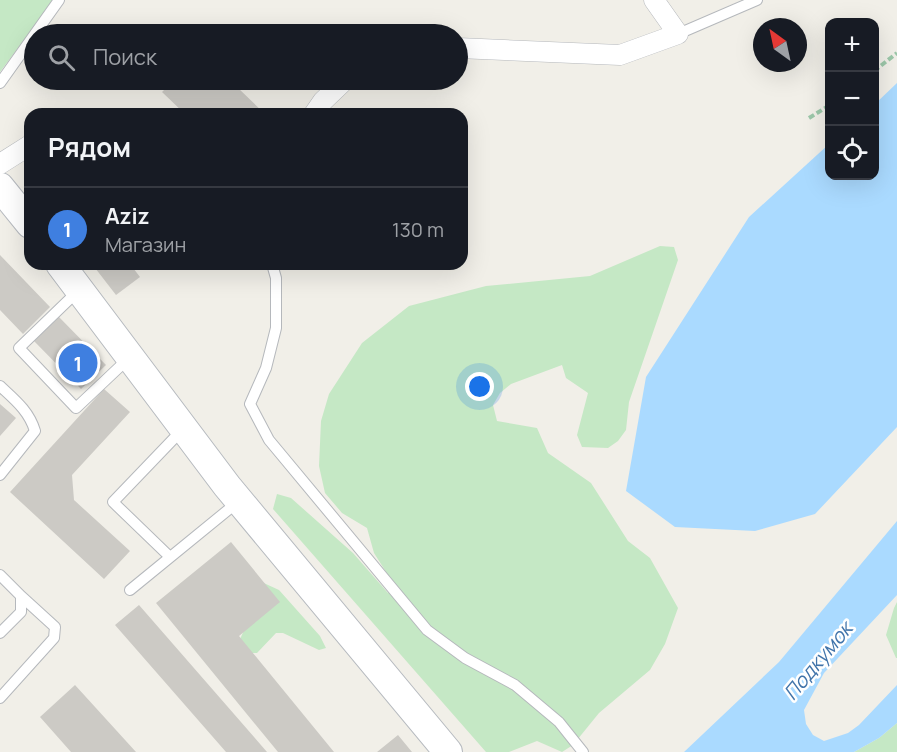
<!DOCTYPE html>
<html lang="ru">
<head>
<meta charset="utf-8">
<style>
  body { margin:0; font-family:Manrope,sans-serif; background:#20242c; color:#f1f3f6 }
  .controls { position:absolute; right:18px; top:18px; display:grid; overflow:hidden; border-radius:12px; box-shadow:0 6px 24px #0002 }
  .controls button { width:54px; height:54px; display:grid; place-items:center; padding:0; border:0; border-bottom:2px solid #363941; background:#171b24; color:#f1f3f6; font:30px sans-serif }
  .compass { position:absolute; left:753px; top:18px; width:54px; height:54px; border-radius:50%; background:#171b24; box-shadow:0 6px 24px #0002; rotate:327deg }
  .you { position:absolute; left:480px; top:387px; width:21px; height:21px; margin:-15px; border:4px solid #fff; border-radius:50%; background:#1a73e8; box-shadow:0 0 0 9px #1a73e833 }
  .badge { display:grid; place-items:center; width:39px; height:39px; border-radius:50%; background:#ea580c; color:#fff; font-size:20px; font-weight:700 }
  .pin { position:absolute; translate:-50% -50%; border:3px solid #fff; box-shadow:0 2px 6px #0006 }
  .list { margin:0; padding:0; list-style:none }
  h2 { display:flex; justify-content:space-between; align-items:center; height:78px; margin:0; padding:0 24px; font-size:26px }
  h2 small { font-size:20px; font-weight:400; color:#9ea1a6 }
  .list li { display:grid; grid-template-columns:39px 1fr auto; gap:18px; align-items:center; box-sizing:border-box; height:84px; padding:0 24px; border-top:2px solid #363941 }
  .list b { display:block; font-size:22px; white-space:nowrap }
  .list p { margin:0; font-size:20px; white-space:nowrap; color:#9ea1a6 }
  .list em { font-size:20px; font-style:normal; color:#9ea1a6 }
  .icon { flex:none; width:33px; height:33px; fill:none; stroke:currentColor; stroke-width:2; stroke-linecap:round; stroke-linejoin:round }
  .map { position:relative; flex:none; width:897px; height:752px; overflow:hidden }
  .search { position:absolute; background:#171b24; box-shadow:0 6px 24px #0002; left:24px; top:24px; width:444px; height:66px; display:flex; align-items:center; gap:15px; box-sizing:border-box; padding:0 21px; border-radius:33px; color:#9ea1a6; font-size:22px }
  .panel { position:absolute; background:#171b24; box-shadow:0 6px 24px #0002; left:24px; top:108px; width:444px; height:162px; border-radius:18px }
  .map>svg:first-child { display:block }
  .green { fill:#c5e8c5 }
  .water { fill:#aadaff }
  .building { fill:#cccac5 }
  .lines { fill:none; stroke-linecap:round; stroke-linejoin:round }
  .lane-casing { stroke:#b5b8bc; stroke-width:12 }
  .street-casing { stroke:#b5b8bc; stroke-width:21 }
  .secondary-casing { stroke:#b6babf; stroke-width:30 }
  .path { stroke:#9cc7a9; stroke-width:4; stroke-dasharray:6 3; stroke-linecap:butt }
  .lane { stroke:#fff; stroke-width:10 }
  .street { stroke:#fff; stroke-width:20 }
  .secondary { stroke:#fff; stroke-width:28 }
  .labels { text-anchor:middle; stroke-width:5; stroke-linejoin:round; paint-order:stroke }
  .water-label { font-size:20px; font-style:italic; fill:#4174aa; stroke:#fff }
</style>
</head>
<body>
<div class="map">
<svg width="897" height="752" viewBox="0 0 897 752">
  <rect width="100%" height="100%" fill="#f1efe8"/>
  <path class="green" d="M0 0H54L0 72Z
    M660 246 674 247 678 260 629 402 626 430 618 441 608 448 582 447 577 435 588 393 566 378 562 365 511 384 500 393 493 405 497 421 537 428 548 453 591 483 628 541 650 558 678 608 665 644 650 670 599 713 573 745 562 752 537 741 509 752H486L273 509 277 494 291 498 353 553 388 593 395 586 374 553 367 528 342 513 325 493 319 466 321 421 329 394 362 343 409 306 486 286 590 276Z
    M255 579 279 590 320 636 326 648 319 650 283 633H276L257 653H239L237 646 257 601Z
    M897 602V658H896L886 635 894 608Z
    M897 723V752H854L879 738Z"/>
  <path class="water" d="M897 83V427L815 514 755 531 675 527 626 491 646 377 749 217 829 144 830 176H874L875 104Z
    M897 521V595L824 673 804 710 806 724 813 735 824 741 848 733 859 725 897 685V723L879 738 854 752H684L779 662Z"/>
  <path class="building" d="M174 80H244L237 87 265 114H185L162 92Z
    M0 255 50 307 23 334 0 310Z
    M92 264H130L140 277 116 295Z
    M59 317 106 365 81 389 34 341Z
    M104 389 130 412 72 475 74 500 130 551 104 579 10 492Z
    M0 404 16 418 0 436Z
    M231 542 280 602 239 636 334 752H278L156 603Z
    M139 605 267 752H226L115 625Z
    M75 685 136 752H71L40 717Z
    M398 735 412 752H377Z"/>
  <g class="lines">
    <defs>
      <path id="lane" d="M678 34 757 0
        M0 83 59 0
        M272 264 276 278V328L266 368 250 404 269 440 427 630 465 658 515 685 559 722 583 752
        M79 290 19 348 76 408 129 358
        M0 386C15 400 29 411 35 431L0 475
        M170 557 113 502 183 429
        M0 575 21 596V612L0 633
        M130 590 239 501
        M0 698 54 638 55 627 21 596"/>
      <path id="street" d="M458 48 620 55 678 34 654 0
        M314 114 323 101 345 80
        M0 164 30 145"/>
      <path id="secondary" d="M0 187 30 224
        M60 264 227 486 448 752"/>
    </defs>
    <use href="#lane" class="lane-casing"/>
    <use href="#street" class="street-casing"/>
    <use href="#secondary" class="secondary-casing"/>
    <path class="path" d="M874 71 897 53
      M809 118 830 105"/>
    <use href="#lane" class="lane"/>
    <use href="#street" class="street"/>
    <use href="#secondary" class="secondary"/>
  </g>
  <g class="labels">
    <g class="water-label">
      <text transform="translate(818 661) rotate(-50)" y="7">Подкумок</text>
    </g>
  </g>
</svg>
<div class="controls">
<button>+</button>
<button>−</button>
<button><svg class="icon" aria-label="locate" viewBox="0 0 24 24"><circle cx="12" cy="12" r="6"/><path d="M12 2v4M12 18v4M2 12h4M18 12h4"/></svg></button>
</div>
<svg class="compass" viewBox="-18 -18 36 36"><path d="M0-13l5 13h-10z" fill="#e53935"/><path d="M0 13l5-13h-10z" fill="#9ea1a6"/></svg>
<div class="you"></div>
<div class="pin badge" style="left:78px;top:363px;background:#3f7fe0">1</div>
<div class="search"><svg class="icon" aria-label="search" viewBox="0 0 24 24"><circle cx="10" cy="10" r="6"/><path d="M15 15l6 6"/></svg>Поиск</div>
<section class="panel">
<h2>Рядом<small></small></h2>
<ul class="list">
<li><span class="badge" style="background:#3f7fe0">1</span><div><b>Aziz</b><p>Магазин</p></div><em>130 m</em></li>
</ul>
</section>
</div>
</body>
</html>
